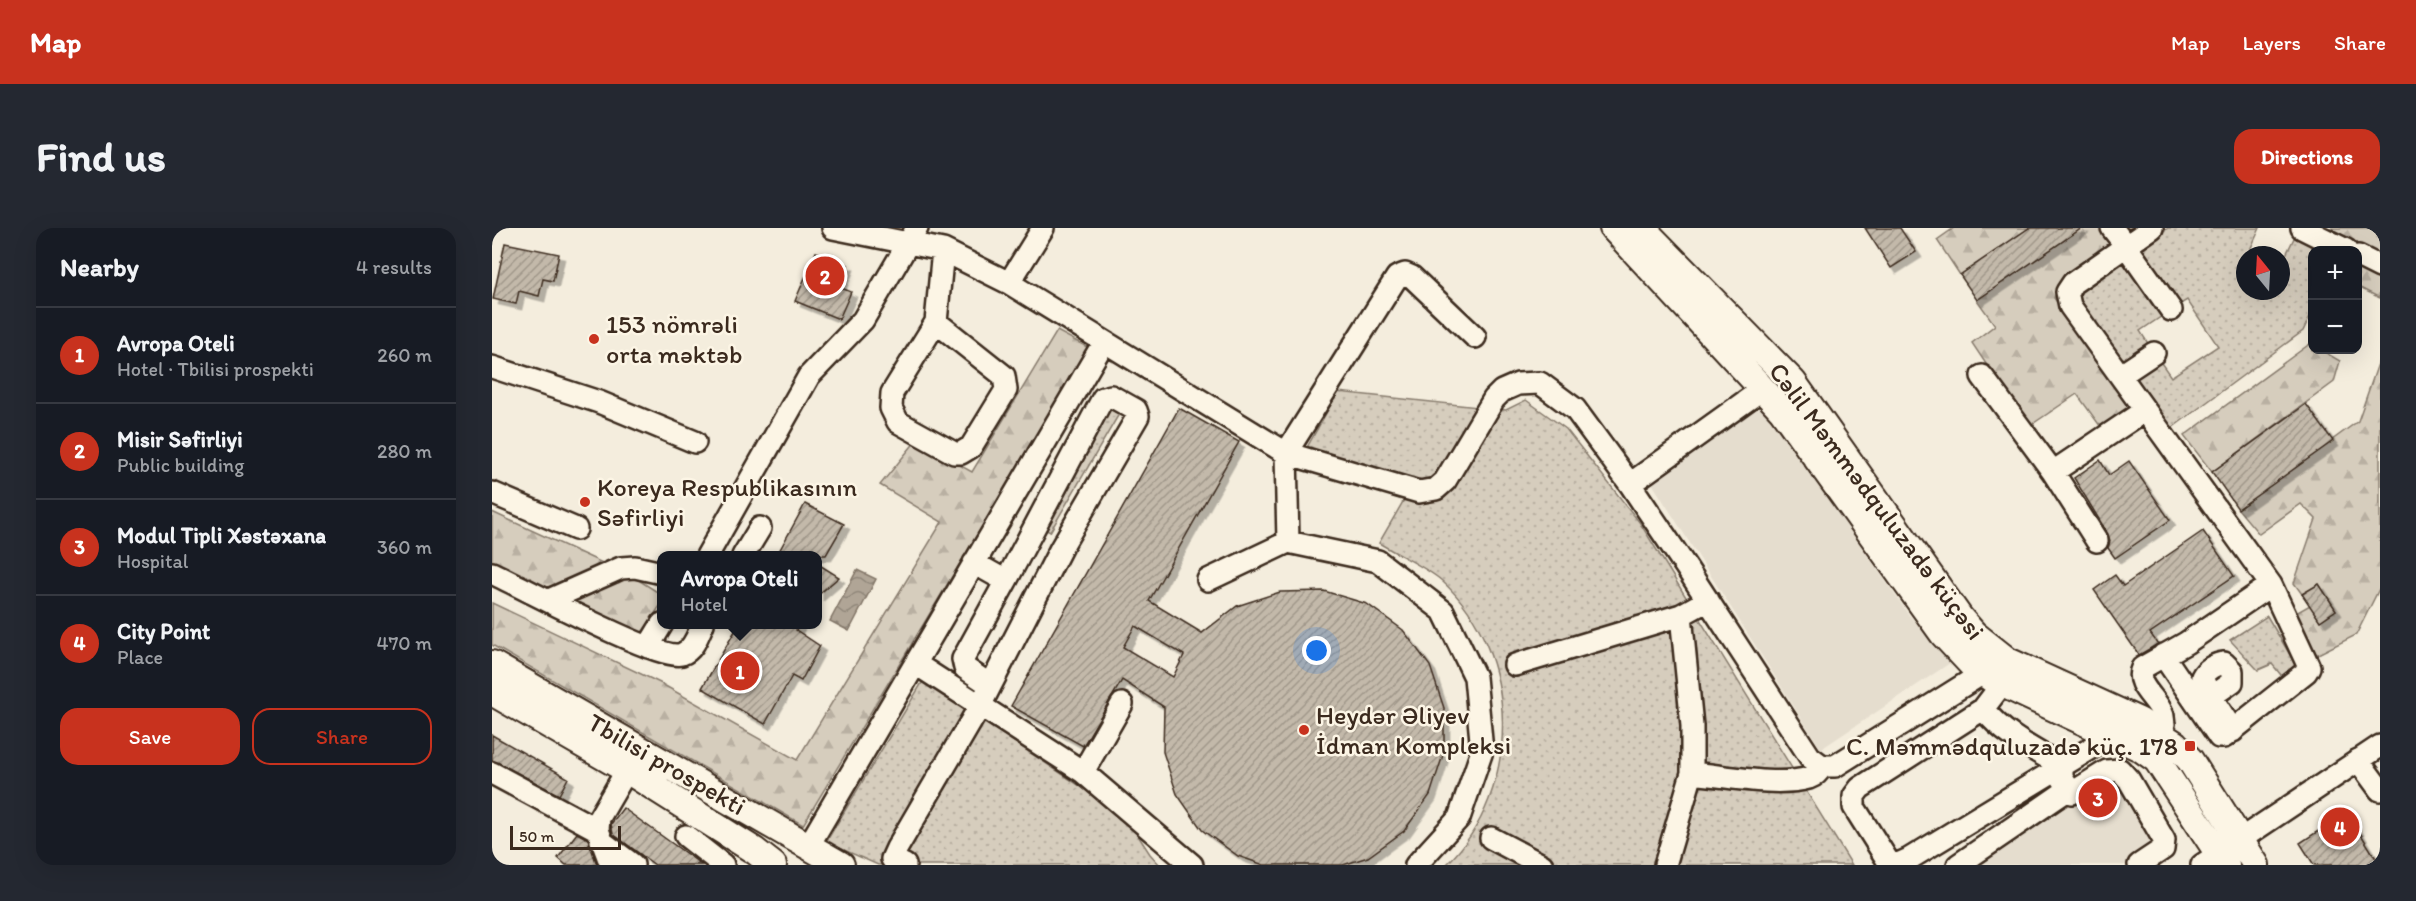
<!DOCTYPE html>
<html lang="en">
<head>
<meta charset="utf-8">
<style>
  body { margin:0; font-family:Itim,sans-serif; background:#242831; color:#f1f3f6 }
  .controls { position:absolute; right:18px; top:18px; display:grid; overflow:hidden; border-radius:12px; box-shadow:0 6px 24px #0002 }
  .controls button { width:54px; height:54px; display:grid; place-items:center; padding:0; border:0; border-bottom:2px solid #363941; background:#171b24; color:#f1f3f6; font:30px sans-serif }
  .compass { position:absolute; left:1744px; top:18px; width:54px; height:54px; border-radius:50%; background:#171b24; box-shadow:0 6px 24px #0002; rotate:342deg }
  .scale { position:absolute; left:18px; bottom:15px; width:111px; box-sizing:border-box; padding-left:6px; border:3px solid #3b2a1e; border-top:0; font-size:16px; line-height:21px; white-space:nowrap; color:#3b2a1e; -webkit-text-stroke:4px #fcf5e5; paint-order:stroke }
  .you { position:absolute; left:825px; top:423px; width:21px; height:21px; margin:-15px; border:4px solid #fff; border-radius:50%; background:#1a73e8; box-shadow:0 0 0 9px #1a73e833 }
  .badge { display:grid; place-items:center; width:39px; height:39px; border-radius:50%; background:#c8321e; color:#fff; font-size:20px; font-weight:700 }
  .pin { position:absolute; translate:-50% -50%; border:3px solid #fff; box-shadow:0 2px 6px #0006 }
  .popup { position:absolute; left:165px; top:323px; width:165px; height:78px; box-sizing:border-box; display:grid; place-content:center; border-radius:12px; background:#171b24; filter:drop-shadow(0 2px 4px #0005); font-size:20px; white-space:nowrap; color:#9ea1a6 }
  .popup b { font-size:22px; color:#f1f3f6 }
  .popup::after { content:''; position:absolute; left:50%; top:100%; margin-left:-12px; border:12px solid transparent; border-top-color:#171b24 }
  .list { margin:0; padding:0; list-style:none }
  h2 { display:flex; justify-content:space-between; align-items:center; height:78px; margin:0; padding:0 24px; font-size:26px }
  h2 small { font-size:20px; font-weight:400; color:#9ea1a6 }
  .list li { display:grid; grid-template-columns:39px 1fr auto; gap:18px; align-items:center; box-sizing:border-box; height:96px; padding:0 24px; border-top:2px solid #363941 }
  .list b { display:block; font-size:22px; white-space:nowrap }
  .list p { margin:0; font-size:20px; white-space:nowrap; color:#9ea1a6 }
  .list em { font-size:20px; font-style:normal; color:#9ea1a6 }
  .actions { display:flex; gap:12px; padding:18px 24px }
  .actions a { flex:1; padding:14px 0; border:2px solid #c8321e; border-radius:18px; text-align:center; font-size:21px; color:#c8321e }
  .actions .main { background:#c8321e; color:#fff }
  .map { position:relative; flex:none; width:1888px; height:637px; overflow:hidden; border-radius:18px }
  header { display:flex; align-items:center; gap:36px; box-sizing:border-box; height:84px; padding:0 30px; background:#c8321e; color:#fff }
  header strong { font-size:28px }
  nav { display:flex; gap:33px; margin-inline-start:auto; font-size:21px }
  .intro { display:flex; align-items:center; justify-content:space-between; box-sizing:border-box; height:144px; padding:0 36px }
  h1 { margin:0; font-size:42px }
  .button { padding:15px 27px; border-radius:18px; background:#c8321e; color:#fff; font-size:21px; font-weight:700 }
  main { display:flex; gap:36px; padding:0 36px }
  aside { flex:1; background:#171b24; border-radius:18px; box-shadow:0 6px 24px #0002 }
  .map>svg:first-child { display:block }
  .built { fill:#e5ddce }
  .grass { fill:url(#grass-dots); stroke:#887c6e; stroke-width:1.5 }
  .forest { fill:url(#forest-firs); stroke:#887c6e; stroke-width:1.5 }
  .water { fill:url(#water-waves); stroke:#817466; stroke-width:1.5 }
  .building { fill:url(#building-hatch); stroke:#3b2a1e; stroke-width:1.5; fill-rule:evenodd; filter:url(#shadow) }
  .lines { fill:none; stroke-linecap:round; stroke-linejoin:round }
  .minor-casing { stroke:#3b2a1e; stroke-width:26 }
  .major-casing { stroke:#3b2a1e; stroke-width:30 }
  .minor { stroke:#fcf5e5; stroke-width:21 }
  .major { stroke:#fcf5e5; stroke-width:26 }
  .poi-dot { fill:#c8321e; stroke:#fcf5e5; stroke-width:2 }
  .labels { text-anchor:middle; stroke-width:5; stroke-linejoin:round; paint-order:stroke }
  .poi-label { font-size:26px; fill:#3b2a1e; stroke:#fcf5e5; text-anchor:start }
  .street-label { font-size:26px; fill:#3b2a1e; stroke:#fcf5e5 }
</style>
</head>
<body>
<header>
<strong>Map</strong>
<nav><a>Map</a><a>Layers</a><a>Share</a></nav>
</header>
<div class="intro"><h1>Find us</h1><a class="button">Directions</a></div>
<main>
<aside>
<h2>Nearby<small>4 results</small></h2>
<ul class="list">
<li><span class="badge">1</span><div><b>Avropa Oteli</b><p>Hotel · Tbilisi prospekti</p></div><em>260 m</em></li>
<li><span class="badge">2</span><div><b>Misir Səfirliyi</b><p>Public building</p></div><em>280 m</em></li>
<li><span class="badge">3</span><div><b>Modul Tipli Xəstəxana</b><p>Hospital</p></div><em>360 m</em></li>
<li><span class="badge">4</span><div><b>City Point</b><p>Place</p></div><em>470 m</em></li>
</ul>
<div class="actions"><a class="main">Save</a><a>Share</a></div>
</aside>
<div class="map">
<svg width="1888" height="637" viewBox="0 0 1888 637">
  <defs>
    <pattern id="grass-dots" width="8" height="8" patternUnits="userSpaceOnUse" patternTransform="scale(1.5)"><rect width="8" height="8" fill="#d6cdbd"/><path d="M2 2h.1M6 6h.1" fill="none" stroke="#b9b0a2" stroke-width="1.8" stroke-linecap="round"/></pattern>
    <pattern id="forest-firs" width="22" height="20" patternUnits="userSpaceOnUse" patternTransform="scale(1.5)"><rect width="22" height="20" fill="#d6cdbd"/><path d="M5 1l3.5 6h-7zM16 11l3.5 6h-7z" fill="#b9b0a2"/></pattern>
    <pattern id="water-waves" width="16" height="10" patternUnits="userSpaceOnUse" patternTransform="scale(1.5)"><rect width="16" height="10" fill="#b0a596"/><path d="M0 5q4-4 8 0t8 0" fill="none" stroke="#90877a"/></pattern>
    <pattern id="building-hatch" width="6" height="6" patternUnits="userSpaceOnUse" patternTransform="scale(1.5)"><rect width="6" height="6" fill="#c3b9aa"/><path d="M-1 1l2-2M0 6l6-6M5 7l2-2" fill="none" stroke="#a0978a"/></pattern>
    <filter id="shadow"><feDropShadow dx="5.5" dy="5.5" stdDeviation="0" flood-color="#0004"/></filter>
  </defs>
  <rect width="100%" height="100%" fill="#f4eddd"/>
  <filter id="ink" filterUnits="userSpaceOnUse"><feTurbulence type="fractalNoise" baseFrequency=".0167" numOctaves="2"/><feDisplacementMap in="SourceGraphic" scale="12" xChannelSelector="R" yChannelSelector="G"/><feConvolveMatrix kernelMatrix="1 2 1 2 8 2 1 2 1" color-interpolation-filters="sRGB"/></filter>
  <g filter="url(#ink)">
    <path class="built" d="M1271 178 1417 387 1458 435 1329 521 1156 249Z
      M1626 526 1684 614 1651 637H1455Z"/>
    <path class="grass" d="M1676 0H1768L1758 22 1767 27H1753V63H1789V37L1804 6 1837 22H1820V84L1811 103 1680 200 1640 146 1665 129 1679 149 1726 118 1695 72 1682 80 1646 21Z
      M1635 27 1673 86 1648 103 1659 120 1632 138 1587 76 1585 68 1589 58Z
      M846 164 1014 182 1034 172 1074 201 1148 295 1360 637H954C1031 563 1029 425 950 353 934 339 906 327 887 315L923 253 813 223Z
      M615 179 627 186 558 304 546 297Z
      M1775 388 1807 442 1793 452 1780 436 1766 442 1738 412Z
      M431 453 634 589 658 626 668 637H386L334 614Z"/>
    <path class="forest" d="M1462 0H1537L1468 47 1445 12Z
      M1590 0H1643L1572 48 1562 70 1641 182 1611 202 1585 166 1536 199 1480 115 1503 97 1485 72Z
      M1808 0H1888V70L1866 59V22Z
      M565 103 597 120 311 597 0 417V375L168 455 305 532 450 294 388 257 424 213 480 244Z
      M1819 115 1820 122H1829L1848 133 1842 154 1720 244 1692 208Z
      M1888 130V359L1864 407 1824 427 1797 389 1818 377 1828 393 1844 382 1827 356 1810 366 1802 355 1824 291 1809 276 1767 306 1746 281 1866 193Z
      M0 284 145 351 170 367V375L147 409 0 338Z"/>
    <path class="water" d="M365 342 384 351 357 403 338 393Z"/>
    <path class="building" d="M1373 0H1408L1424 24 1399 40Z
      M1537 0H1590L1485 72 1468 47Z
      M13 15 67 26 61 53 51 51 47 68 27 63 24 76 1 71Z
      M324 24 356 37 347 59 359 64 347 91 303 73Z
      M1814 176 1841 213 1746 281 1720 244Z
      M687 180 747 214 657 373 710 405 745 378 788 364 832 363 875 376 911 402 938 438 952 480V524L938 567 912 603 876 629 851 637H772L746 628 710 602 685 566 671 524 672 479 630 452 591 518 519 478ZM643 398 692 427 681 449 631 419Z
      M1608 232 1617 247 1637 233 1678 292 1623 330 1616 320 1618 313 1616 306 1582 250Z
      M313 276 352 296 334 327H285Z
      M1711 303 1742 348 1658 405 1666 416 1647 427 1602 362 1623 347 1631 358Z
      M326 336 347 349 326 367Z
      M1827 356 1844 382 1828 393 1810 366Z
      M247 396H307L304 402 328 418 309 453 300 448 273 496 210 460Z
      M0 507 76 550 67 567 0 532Z
      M131 580 210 637H163L121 606 119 596Z
      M1855 584 1888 637H1822L1808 615Z
      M85 605 96 611 105 637H74L66 630Z"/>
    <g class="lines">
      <defs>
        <path id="minor" d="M341 0 451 22 517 55 794 225 927 264 944 261 953 253 1002 171 1010 163 1026 156 1048 155 1083 181 1138 256 1194 339 1318 529 1330 538H1343L1491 445
          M1620 0 1634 18 1679 82
          M1660 0 1581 55 1575 64 1578 78 1779 357 1694 415 1650 440C1642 457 1665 470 1670 485 1672 489 1671 492 1672 496L1666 504
          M1810 0 1854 22
          M1866 28 1888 39
          M517 55 551 0
          M444 94 512 148 514 162 479 219 469 225H462L406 194 399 180 400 165 444 94 451 22
          M0 139 107 174 203 214
          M1629 147 1662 125
          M1490 148 1561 244 1605 313
          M1561 244 1652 183
          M1138 256 1272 160
          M0 265 84 301
          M796 314 794 225 905 49 913 46 920 49 983 109
          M215 328 317 148 371 92 425 0
          M251 328 268 300
          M0 345C28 358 169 434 190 426 202 422 206 406 211 396
          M716 352 796 314 886 333 951 383 983 449 990 523 967 590 924 637
          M57 372 129 340 143 339 170 345
          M156 419 170 396
          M1671 427 1727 509H1732L1814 444 1817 439 1779 357
          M424 436 591 544 700 637
          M1023 437 1189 387 1216 372
          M1510 456 1491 481 1368 560 1362 568V579L1396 633 1406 636 1417 631 1621 507
          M498 457 473 440 471 431 514 353
          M1720 468 1740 454V443L1732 435C1724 436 1714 441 1710 449 1716 467 1731 486 1741 503
          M1491 481C1512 507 1541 521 1570 538V550L1580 565 1615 543 1628 542 1637 552 1672 612 1671 621 1647 637
          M1866 532 1888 562
          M591 544 630 476
          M0 545 106 602
          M1200 545C1233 548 1285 559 1317 550 1323 548 1327 544 1330 538
          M194 608 231 637
          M999 610 1050 637
          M109 613 141 637
          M317 617 612 114
          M119 637 106 602 107 590 135 542
          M413 637 400 631 405 620 488 478 569 320 646 188 644 182 619 168 611 170 514 353 482 335
          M1173 637 1200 545V498L1189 387
          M1466 637 1577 561
          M1710 637 1888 518"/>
        <path id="major" d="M1121 0 1290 182 1451 406 1481 438 1500 451 1648 520 1665 532 1734 637
          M1150 0 1301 154 1468 390 1482 406 1516 433 1647 493 1683 516 1698 532 1764 637
          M0 436 349 637
          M0 464 135 542 263 623 281 637"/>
      </defs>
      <use href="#minor" class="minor-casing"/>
      <use href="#major" class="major-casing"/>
      <use href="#minor" class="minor"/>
      <use href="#major" class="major"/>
    </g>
  </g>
  <g class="poi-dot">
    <circle cx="102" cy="111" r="6"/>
    <circle cx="93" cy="274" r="6"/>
    <circle cx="812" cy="502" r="6"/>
    <rect x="1692" y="512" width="12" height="12" rx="3"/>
  </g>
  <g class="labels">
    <g class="poi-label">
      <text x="114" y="105">153 nömrəli<tspan x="114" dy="30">orta məktəb</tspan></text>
      <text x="105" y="268">Koreya Respublikasının<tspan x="105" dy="30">Səfirliyi</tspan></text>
      <text x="824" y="496">Heydər Əliyev<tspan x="824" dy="30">İdman Kompleksi</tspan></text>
      <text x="1686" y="527" text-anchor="end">C. Məmmədquluzadə küç. 178</text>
    </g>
    <g class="street-label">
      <text transform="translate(1385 273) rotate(53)" y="9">Cəlil Məmmədquluzadə küçəsi</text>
      <text transform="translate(175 536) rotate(30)" y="9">Tbilisi prospekti</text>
    </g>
  </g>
</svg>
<div class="controls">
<button>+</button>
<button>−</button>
</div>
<svg class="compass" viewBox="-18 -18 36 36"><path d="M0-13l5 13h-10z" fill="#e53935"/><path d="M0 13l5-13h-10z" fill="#9ea1a6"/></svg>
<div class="scale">50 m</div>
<div class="you"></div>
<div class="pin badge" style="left:248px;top:443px">1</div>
<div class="popup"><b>Avropa Oteli</b>Hotel</div>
<div class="pin badge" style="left:333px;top:48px">2</div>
<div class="pin badge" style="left:1606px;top:570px">3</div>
<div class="pin badge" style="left:1848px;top:599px">4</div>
</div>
</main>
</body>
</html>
